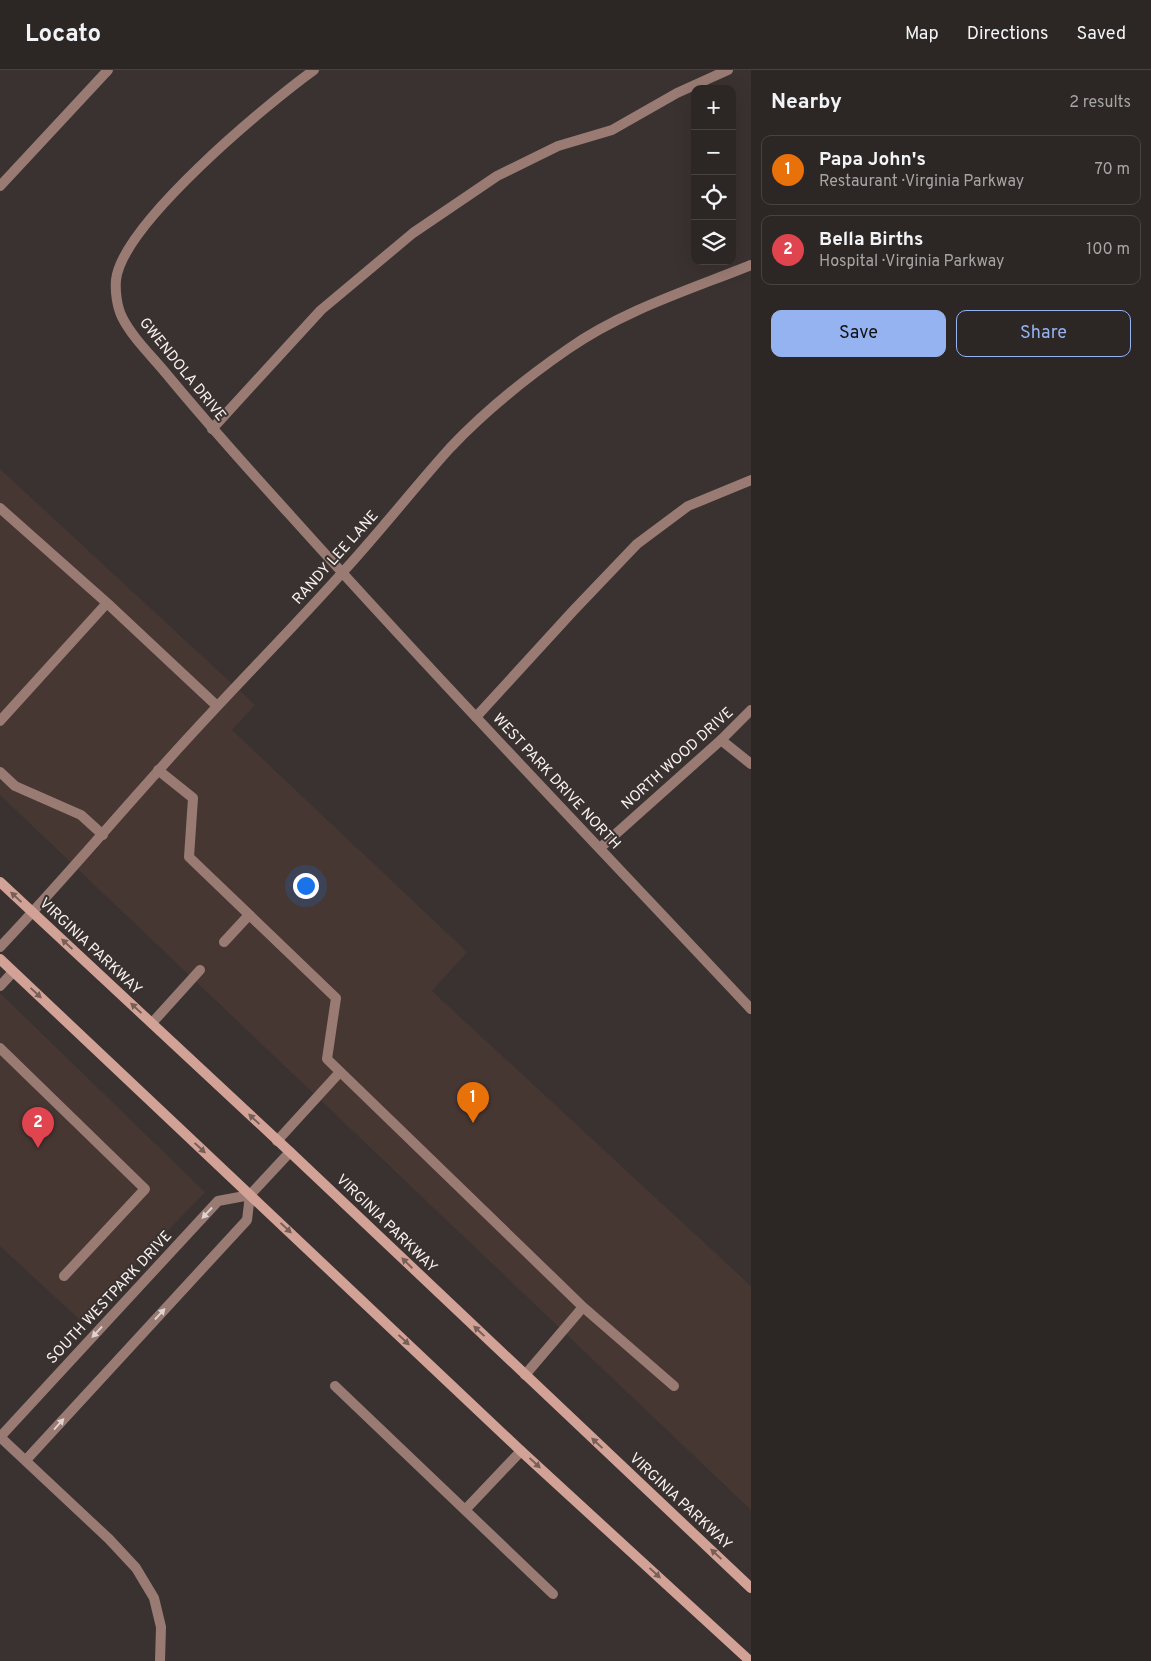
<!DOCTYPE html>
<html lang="en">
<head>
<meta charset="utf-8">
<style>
  body { margin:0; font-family:Overpass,sans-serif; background:#383231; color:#f1f3f6 }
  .controls { position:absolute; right:15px; top:15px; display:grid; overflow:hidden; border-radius:10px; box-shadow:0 5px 20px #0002 }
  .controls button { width:45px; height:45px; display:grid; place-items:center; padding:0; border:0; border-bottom:1px solid #484341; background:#2c2624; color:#f1f3f6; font:25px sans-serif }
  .you { position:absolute; left:305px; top:815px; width:18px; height:18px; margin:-12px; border:4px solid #fff; border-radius:50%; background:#1a73e8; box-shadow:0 0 0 8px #1a73e833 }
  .badge { display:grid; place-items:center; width:32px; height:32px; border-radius:50%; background:#95b2f1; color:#fff; font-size:16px; font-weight:700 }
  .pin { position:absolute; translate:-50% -41px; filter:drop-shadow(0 1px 2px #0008) }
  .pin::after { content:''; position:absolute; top:26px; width:18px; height:15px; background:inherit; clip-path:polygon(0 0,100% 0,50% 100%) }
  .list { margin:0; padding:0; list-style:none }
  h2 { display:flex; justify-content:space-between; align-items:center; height:65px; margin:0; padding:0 20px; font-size:21px }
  h2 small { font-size:16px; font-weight:400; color:#a6a5a6 }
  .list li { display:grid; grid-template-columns:32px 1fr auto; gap:15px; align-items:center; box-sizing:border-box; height:70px; margin:0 10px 10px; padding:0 10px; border:1px solid #484341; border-radius:10px }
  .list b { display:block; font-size:19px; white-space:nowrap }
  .list p { margin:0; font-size:16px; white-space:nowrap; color:#a6a5a6 }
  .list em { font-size:16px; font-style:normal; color:#a6a5a6 }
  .actions { display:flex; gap:10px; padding:15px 20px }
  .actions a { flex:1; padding:11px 0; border:1px solid #95b2f1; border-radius:10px; text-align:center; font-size:18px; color:#95b2f1 }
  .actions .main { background:#95b2f1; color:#111 }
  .icon { flex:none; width:28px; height:28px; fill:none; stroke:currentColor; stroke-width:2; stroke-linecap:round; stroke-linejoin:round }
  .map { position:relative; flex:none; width:751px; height:1591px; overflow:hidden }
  header { display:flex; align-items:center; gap:30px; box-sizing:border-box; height:70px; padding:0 25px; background:#2c2624; border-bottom:1px solid #484341 }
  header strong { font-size:24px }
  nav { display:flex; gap:28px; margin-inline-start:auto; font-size:18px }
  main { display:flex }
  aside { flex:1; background:#2c2624 }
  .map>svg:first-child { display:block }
  .built { fill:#473733 }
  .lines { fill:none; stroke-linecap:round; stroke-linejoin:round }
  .lane { stroke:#997b73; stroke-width:10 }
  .street { stroke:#997b73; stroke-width:10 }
  .secondary { stroke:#d3a296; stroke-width:10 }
  .oneway { fill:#775f59 }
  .oneway2 { fill:#e0d4d0 }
  .labels { text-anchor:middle; stroke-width:4; stroke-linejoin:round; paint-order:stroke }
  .street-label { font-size:15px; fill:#f7f1ef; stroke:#3a3230 }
</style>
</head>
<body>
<header>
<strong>Locato</strong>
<nav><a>Map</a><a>Directions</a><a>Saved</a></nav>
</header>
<main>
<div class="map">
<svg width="751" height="1591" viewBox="0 0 751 1591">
  <rect width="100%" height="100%" fill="#3a3230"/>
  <path class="built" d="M0 399 255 635 232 660 467 882 432 921 751 1216V1440L0 725Z
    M0 923 205 1122 81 1251 0 1176Z"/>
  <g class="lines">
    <path class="lane" d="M0 116 108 0
      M212 359 321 240 413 163 497 106 558 76 612 60 677 23 728 0
      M0 438 107 533 0 651
      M107 533 217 636
      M476 647 573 541 637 474 688 436 751 410
      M721 670 751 694
      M158 700 193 728 189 787 336 928 327 989 583 1237 525 1305
      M0 702 15 716 81 745 103 765
      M224 872 249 845
      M0 916 13 902
      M152 953 200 900
      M0 978 145 1119 64 1206
      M277 1071 340 1002
      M583 1237 674 1316
      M335 1316 553 1524
      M465 1440 521 1381"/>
    <path class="street" d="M314 0C267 34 122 154 116 210 115 221 117 237 122 247 133 269 154 288 169 307 209 355 249 400 291 446 441 613 597 775 751 939
      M600 778 721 670 751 640
      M0 877C55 819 106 759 159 700 218 633 282 570 342 503 379 463 413 419 450 378 485 341 526 308 568 279 624 240 689 220 751 195
      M0 1367 218 1131 250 1125
      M0 1367 109 1469 136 1498 154 1528 161 1557 160 1591
      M26 1390 247 1150 250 1125 290 1082"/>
    <path class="secondary" d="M0 812 290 1082 751 1518
      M0 889 521 1381 750 1591"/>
  </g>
  <defs><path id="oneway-solid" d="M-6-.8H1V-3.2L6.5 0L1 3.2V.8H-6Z" transform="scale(1.25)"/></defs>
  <g class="oneway">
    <use href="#oneway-solid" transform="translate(16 827) rotate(-137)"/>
    <use href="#oneway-solid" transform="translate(67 874) rotate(-137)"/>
    <use href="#oneway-solid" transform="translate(36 923) rotate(43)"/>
    <use href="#oneway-solid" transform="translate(136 938) rotate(-137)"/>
    <use href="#oneway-solid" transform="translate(254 1049) rotate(-137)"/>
    <use href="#oneway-solid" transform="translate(200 1078) rotate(43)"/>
    <use href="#oneway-solid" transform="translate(286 1158) rotate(43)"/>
    <use href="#oneway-solid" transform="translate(407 1193) rotate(-136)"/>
    <use href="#oneway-solid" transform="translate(479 1261) rotate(-137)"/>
    <use href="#oneway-solid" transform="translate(404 1270) rotate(43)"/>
    <use href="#oneway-solid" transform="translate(597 1373) rotate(-137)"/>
    <use href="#oneway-solid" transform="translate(535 1393) rotate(43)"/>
    <use href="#oneway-solid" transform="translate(716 1484) rotate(-137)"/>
    <use href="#oneway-solid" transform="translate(655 1503) rotate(43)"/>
  </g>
  <g class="oneway2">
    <use href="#oneway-solid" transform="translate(207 1143) rotate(133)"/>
    <use href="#oneway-solid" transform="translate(160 1244) rotate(-47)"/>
    <use href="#oneway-solid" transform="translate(97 1262) rotate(133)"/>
    <use href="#oneway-solid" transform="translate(59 1354) rotate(-48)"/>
  </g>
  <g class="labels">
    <g class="street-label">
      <text transform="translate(183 299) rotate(51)" y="5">GWENDOLA DRIVE</text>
      <text transform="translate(335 487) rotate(-48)" y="5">RANDY LEE LANE</text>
      <text transform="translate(677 688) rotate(-42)" y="5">NORTH WOOD DRIVE</text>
      <text transform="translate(557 711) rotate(47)" y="5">WEST PARK DRIVE NORTH</text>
      <text transform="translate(91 876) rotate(43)" y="5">VIRGINIA PARKWAY</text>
      <text transform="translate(387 1153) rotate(44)" y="5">VIRGINIA PARKWAY</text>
      <text transform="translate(109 1227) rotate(-47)" y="5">SOUTH WESTPARK DRIVE</text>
      <text transform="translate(681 1431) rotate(43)" y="5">VIRGINIA PARKWAY</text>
    </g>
  </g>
</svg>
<div class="controls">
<button>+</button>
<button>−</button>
<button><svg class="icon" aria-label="locate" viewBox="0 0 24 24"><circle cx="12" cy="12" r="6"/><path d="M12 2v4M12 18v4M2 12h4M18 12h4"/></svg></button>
<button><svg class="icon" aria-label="layers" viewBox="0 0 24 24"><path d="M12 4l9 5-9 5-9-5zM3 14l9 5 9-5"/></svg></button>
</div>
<div class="you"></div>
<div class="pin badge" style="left:473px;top:1053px;background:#e8710a">1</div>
<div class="pin badge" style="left:38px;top:1078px;background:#e0444e">2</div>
</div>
<aside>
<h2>Nearby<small>2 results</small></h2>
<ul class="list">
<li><span class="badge" style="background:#e8710a">1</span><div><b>Papa John's</b><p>Restaurant · Virginia Parkway</p></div><em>70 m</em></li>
<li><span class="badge" style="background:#e0444e">2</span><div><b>Bella Births</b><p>Hospital · Virginia Parkway</p></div><em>100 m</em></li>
</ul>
<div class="actions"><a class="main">Save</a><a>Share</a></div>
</aside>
</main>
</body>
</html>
